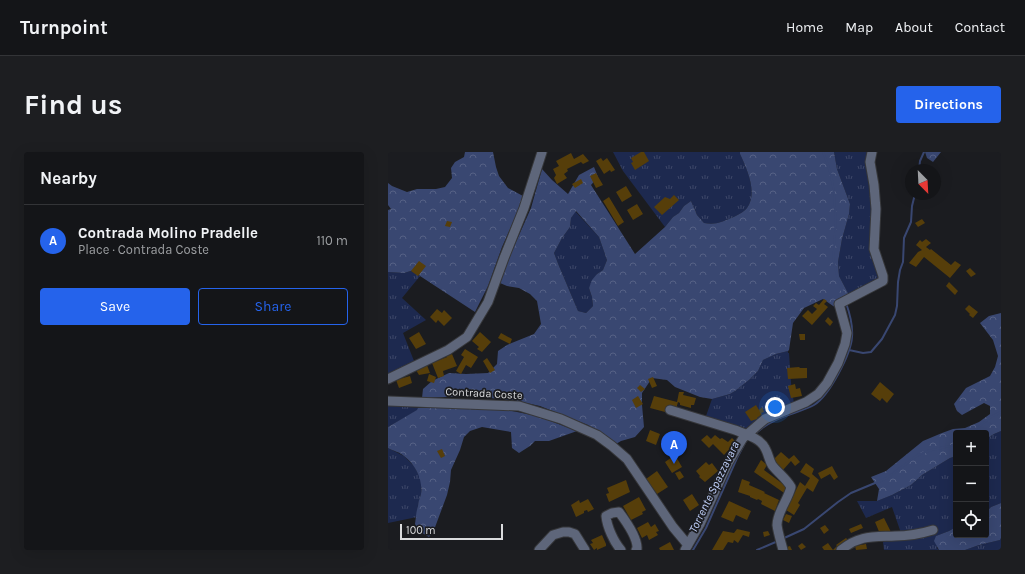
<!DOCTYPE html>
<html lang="en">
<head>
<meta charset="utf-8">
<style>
  body { margin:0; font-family:Karla,sans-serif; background:#1d1e21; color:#f1f3f6 }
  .controls { position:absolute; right:12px; bottom:12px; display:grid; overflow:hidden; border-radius:4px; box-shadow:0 4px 16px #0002 }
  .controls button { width:36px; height:36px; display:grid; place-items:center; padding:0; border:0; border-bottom:1px solid #333437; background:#141518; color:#f1f3f6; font:20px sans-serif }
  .compass { position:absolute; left:517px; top:12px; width:36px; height:36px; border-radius:50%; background:#141518; box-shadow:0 4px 16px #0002; rotate:156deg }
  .scale { position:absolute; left:12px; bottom:10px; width:103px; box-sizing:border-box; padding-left:4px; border:2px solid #dadbdd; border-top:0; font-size:11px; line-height:14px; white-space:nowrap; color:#dadbdd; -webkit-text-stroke:3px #1b1c20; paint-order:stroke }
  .you { position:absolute; left:387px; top:255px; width:14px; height:14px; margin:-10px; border:3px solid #fff; border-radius:50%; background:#1a73e8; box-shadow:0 0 0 6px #1a73e833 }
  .badge { display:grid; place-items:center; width:26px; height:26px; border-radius:50%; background:#2563eb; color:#fff; font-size:13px; font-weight:700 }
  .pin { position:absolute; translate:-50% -33px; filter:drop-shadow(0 1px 2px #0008) }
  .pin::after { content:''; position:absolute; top:21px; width:14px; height:12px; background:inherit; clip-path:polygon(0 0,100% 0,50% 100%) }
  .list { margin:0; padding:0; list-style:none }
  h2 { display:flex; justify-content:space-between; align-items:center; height:52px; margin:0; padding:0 16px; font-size:17px }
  h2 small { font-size:13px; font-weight:400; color:#9d9fa2 }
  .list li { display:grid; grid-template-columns:26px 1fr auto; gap:12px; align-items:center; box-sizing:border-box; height:72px; padding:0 16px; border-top:1px solid #333437 }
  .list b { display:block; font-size:15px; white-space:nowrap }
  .list p { margin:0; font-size:13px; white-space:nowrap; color:#9d9fa2 }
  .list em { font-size:13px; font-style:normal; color:#9d9fa2 }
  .actions { display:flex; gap:8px; padding:12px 16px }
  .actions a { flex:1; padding:9px 0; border:1px solid #2563eb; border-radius:4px; text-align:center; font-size:14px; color:#2563eb }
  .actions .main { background:#2563eb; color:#fff }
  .icon { flex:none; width:22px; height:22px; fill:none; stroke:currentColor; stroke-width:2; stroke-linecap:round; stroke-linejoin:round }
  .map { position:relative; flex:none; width:613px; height:398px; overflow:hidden; border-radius:4px }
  header { display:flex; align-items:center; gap:24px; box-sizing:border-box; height:56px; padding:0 20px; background:#141518; border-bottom:1px solid #333437 }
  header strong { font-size:19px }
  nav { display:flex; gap:22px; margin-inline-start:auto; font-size:14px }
  .intro { display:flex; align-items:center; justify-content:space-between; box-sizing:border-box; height:96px; padding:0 24px }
  h1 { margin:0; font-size:28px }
  .button { padding:10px 18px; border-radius:4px; background:#2563eb; color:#fff; font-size:14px; font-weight:700 }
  main { display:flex; gap:24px; padding:0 24px }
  aside { flex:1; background:#141518; border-radius:4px; box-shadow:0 4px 16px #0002 }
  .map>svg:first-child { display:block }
  .grass { fill:url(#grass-tufts) }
  .forest { fill:url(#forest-crowns); fill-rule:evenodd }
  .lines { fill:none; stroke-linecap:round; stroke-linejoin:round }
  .stream { stroke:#394771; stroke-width:2 }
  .building { fill:#563e0a }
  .minor-casing { stroke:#36373a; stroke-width:11 }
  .minor { stroke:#5e667a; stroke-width:9 }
  .labels { text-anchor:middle; stroke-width:3.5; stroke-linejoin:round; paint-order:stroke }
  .street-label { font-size:11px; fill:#dadbdd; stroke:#1b1c20 }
  .water-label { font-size:12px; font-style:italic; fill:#bfcff9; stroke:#1b1c20 }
</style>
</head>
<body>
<header>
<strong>Turnpoint</strong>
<nav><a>Home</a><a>Map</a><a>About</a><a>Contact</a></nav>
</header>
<div class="intro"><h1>Find us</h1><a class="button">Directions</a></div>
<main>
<aside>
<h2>Nearby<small></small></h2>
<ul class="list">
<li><span class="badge">A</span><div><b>Contrada Molino Pradelle</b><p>Place · Contrada Coste</p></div><em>110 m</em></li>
</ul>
<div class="actions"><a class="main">Save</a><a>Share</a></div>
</aside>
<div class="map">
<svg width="613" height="398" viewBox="0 0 613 398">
  <defs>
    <pattern id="grass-tufts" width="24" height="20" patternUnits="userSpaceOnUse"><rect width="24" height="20" fill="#1d294f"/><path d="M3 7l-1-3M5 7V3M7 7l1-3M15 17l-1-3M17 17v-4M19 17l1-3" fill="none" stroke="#3d4768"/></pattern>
    <pattern id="forest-crowns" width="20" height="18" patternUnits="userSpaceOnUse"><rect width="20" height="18" fill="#394771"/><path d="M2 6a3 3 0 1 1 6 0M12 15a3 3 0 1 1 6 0" fill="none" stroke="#556185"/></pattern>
  </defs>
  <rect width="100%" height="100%" fill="#1b1c20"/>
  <path class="grass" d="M225 0H352V2C359 17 370 41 359 56 356 60 348 64 343 66 333 70 328 73 316 71L309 63 303 49 296 54 291 61 285 65 277 75 235 19Z
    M446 0H479L478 7 482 33 490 126 488 129 461 143 451 124 450 110 454 87 461 62 462 52 449 17Z
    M187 59 211 85 219 108 215 118 209 122 201 136 204 145 205 154 198 161 190 159 171 114 166 101 174 86 182 75 183 66Z
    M26 118 32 124 14 146 38 168 15 181 26 209 0 222V120L16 121Z
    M400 199V201H401L403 231 406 252 372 266 352 282 318 264 324 247 342 242 347 239 361 228 370 219 375 208 388 202Z
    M0 253 30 256V258L0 275Z
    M613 279V351L603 355 598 360V287L606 282Z
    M0 296 16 304 26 314 33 327V342L30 353 29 365 0 371Z
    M568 304V375L561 379 548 384 549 396 551 398H496L495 390 513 381 504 355 478 366 469 349H489L504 343 523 333 534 323 562 306Z
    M613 386V398H577L591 393 612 388Z"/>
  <path class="forest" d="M77 0H105L108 15 111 24 120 36 135 44 133 52 114 95 100 134 87 160 32 124 26 118 16 121 0 120V58L3 57 0 53V31L4 34 19 40 29 37H48L57 35 64 26 63 16 67 10 76 5Z
    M352 0H446L449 17 462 52 461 62 454 87 450 110 451 124 461 143 448 156 435 147 416 156 405 171 401 198 400 199 388 202 375 208 370 219 361 228 347 239 342 242 324 247 312 245 287 235 279 228 264 226 254 241V253L256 275 247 285 233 289 228 292 200 273 152 254 125 248 79 244 34 246 35 237 44 229 61 221 78 222 100 221 109 212 110 199 119 193 146 182 153 172 149 149 142 142 131 136 119 134 112 131 124 99 143 56 154 17 164 28 180 42 191 23 206 15 210 25 203 33 247 102 277 75 285 65 291 61 296 54 303 49 309 63 316 71C328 73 333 70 343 66 348 64 356 60 359 56 370 41 359 17 352 2ZM188 59 211 85 219 108 215 118 209 122 204 128 201 136 204 145 205 154 198 161 190 159 171 114 166 101 174 86 182 75 183 66Z
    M537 0H553L545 10 539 6Z
    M613 161V279L606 282 598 287V281H568V304L562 306 534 323 523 333 504 343 489 349 491 337 483 325 498 319 535 289 554 281 565 277 577 276 591 270 602 262V254L596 251 574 263 569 259 566 252 578 236 602 224 607 215 610 204 605 188 592 171 601 164Z
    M78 255 124 259 149 264 189 279 161 289H147L142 294 131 301 124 296 123 280 94 275 82 279 76 285 72 298 63 318 62 330 59 343 46 378 41 385 31 379 27 372C28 366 28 360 30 354 30 350 32 346 33 342 35 328 28 313 16 304 12 300 5 299 0 296V275L29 258 30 256Z
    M613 351V386L612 388 591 393 577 398H551L546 389 548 384 561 379 568 375V383H598V360L603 355Z"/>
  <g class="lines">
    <path class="stream" d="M435 0C447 26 448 54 447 82 447 91 445 101 446 110 448 122 453 134 456 145
      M531 18 532 9 536 0
      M461 198 475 201 483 200 494 187 507 163 509 154 510 130 512 118 515 110 516 86 523 70 524 54 527 42
      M583 281 603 265 613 260
      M366 283C376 273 390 266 403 262 411 259 419 257 426 253 441 244 463 202 464 185 465 173 462 162 458 151
      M394 387 416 377 450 350 463 341 499 326 530 303 540 299 566 293 568 292
      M305 398 318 376 349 306 358 289 361 287
      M369 398 390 389"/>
  </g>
  <path class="building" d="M253 0H256L261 9 247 18 243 11 245 10 243 6Z
    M183 1 186 7 195 2 201 9 195 12 193 10 179 17 180 19 176 22 179 26 169 32 166 26 168 23 165 17 171 14 168 9Z
    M213 6 215 9 219 6 227 18 223 20 222 18 216 22 208 9Z
    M208 21 215 33 208 36 202 24Z
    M193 27 195 31 187 36 184 32Z
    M238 34 244 44 234 50 228 40Z
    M286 43 291 48 274 63 266 55 277 45 282 47Z
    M221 45 236 70 230 74 215 49Z
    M249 52 255 62 245 68 239 58Z
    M534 67 537 71 530 75 527 71Z
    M59 69 64 70 62 75 57 74Z
    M538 87 543 91 538 95 542 98 543 97 563 113 567 109 573 113 562 126 536 105 528 115 521 111 530 100 534 98 528 93 532 88 534 90Z
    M31 109 38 114 30 124 23 119Z
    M582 116 588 122 583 125 578 119Z
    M561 130 570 139 567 143 558 134Z
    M436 147 439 149 436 152 440 155 424 173 414 164 420 158 424 162 429 157 425 154 428 151 431 153Z
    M581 153 590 160 585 166 581 163 582 162 577 157Z
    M49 157 54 161 56 158 64 166 56 174 50 168 48 171 42 165Z
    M440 165 445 170 442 174 437 169Z
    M31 180 38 192 28 197 21 186Z
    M92 180 103 190 94 200 89 197 91 195 84 189Z
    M113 181 124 187 122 192 110 186Z
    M411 182H417V188H412Z
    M77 197 90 205 83 216 78 213 73 222 68 219 76 205 73 203Z
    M64 202 69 214 55 219 56 224 50 226 44 211 59 205V204Z
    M99 206 107 218 102 221 95 209Z
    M39 213 42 221 31 223 28 218Z
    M411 215 412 216H419V226L400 227 399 216Z
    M41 222 48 225 46 231 39 229Z
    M22 224 24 231 11 236 8 228Z
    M265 225 269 234 264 236 260 227Z
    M492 230 506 242 499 251 494 246 492 249 483 242Z
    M407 232 408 237 412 236 414 244 403 246 400 234Z
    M252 233 257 237 253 240 249 236Z
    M291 240H296L295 243 308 246 306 253H303V256L292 253V251L290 250 288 257 281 261 262 256 266 244 289 250Z
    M250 244 255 252 248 256 244 248Z
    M368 253 371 258 374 255 376 260 373 261 374 262 369 266V267L363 269 357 260Z
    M262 278 272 282 268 293 258 289Z
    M319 283 323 287 327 283 332 287 334 286 340 290 344 286 348 290 336 303 325 292 321 296 313 288Z
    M54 297 57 304 53 306 49 299Z
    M393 300 401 307 406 303 412 310 407 314 403 309 395 318 385 308Z
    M287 303 294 315 284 321 277 310Z
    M373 308 379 313 376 318 399 335V343L366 320Z
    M318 310 321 313 324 311 330 319 317 330 311 325 312 324 308 319Z
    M418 311 426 317 424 322 431 328 425 340 419 336 410 351 412 353 406 363 398 358 412 330 417 334 422 326 412 320Z
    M444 314 450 325 446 328 442 322 433 327 430 321Z
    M269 319 280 335 269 342 258 327Z
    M292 319 296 325 291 328 287 321Z
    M354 327 362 330 361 333 377 340 376 341 391 348 387 359 373 352 374 349 370 347 369 348 362 345V344L350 340Z
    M238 328 242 340 221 350 218 342 221 341 219 336Z
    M304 342 311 353 302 359 295 348Z
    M251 345 258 358 254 360 255 362 243 368 235 354Z
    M200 347 206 357 200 360 199 358 196 359V361L188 365 183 353 191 348 192 351Z
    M341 349 363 359 359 368 348 363 345 370 333 365Z
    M398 362 404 364 401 371 395 368Z
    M496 366 503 380 492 382 487 370Z
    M260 370 263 375 267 372 271 379 268 380 270 383 261 388 259 383 254 386 249 376Z
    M473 372 475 376 463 381 461 377Z
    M437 373 441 378 436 382 432 376Z
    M349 377 362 380 361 385 355 383 350 391 346 388 345 391 340 390 335 398H324L335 379 346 381Z
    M380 379 382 383 376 385 375 380Z
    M214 383 218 392V394L209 398V396L206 398 202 392 205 391 203 388Z
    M458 386 462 390 452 398H436L434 395 440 391 445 398 449 394 448 393Z
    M282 390 286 398H272L271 396Z
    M414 391 418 395 413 398 410 394Z
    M478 392 479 397 468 398 467 394Z
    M402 394 404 398H397L396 396Z"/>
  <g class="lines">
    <defs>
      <path id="minor" d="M0 227 60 198 79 185 100 150 116 106 136 56 154 0
        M0 249 131 254 173 267 209 283 224 294 239 307 285 375 300 393
        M282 258 347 278C357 282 372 286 377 296 380 301 381 308 384 313 390 321 398 326 403 335 400 348 389 360 389 373 390 381 393 390 395 398
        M151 398 165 383 175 380H181L187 382 197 398
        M233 398C226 390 219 375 218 364L224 361 231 360C237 368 250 386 249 397L248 398
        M297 398 312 372 340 311 355 286 377 267 418 250 430 242 439 231 450 211 457 192 459 181 451 152 495 129V124L486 97 488 57 486 33 482 10 484 0
        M453 398C471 383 485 385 507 384 520 384 532 382 545 378"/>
    </defs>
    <use href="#minor" class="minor-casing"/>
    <use href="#minor" class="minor"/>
  </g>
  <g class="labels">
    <g class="street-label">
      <text transform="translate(96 241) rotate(3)" y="4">Contrada Coste</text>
    </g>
    <g class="water-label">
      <text transform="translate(326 335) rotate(-64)" y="4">Torrente Spazzavara</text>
    </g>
  </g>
</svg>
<div class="controls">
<button>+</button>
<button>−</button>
<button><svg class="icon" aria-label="locate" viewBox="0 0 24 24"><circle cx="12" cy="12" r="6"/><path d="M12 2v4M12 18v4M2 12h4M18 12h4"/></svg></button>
</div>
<svg class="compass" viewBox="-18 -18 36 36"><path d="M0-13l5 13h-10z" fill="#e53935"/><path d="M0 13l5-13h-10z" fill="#9d9fa2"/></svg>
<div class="scale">100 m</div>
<div class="you"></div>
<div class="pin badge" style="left:286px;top:312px">A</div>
</div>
</main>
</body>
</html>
